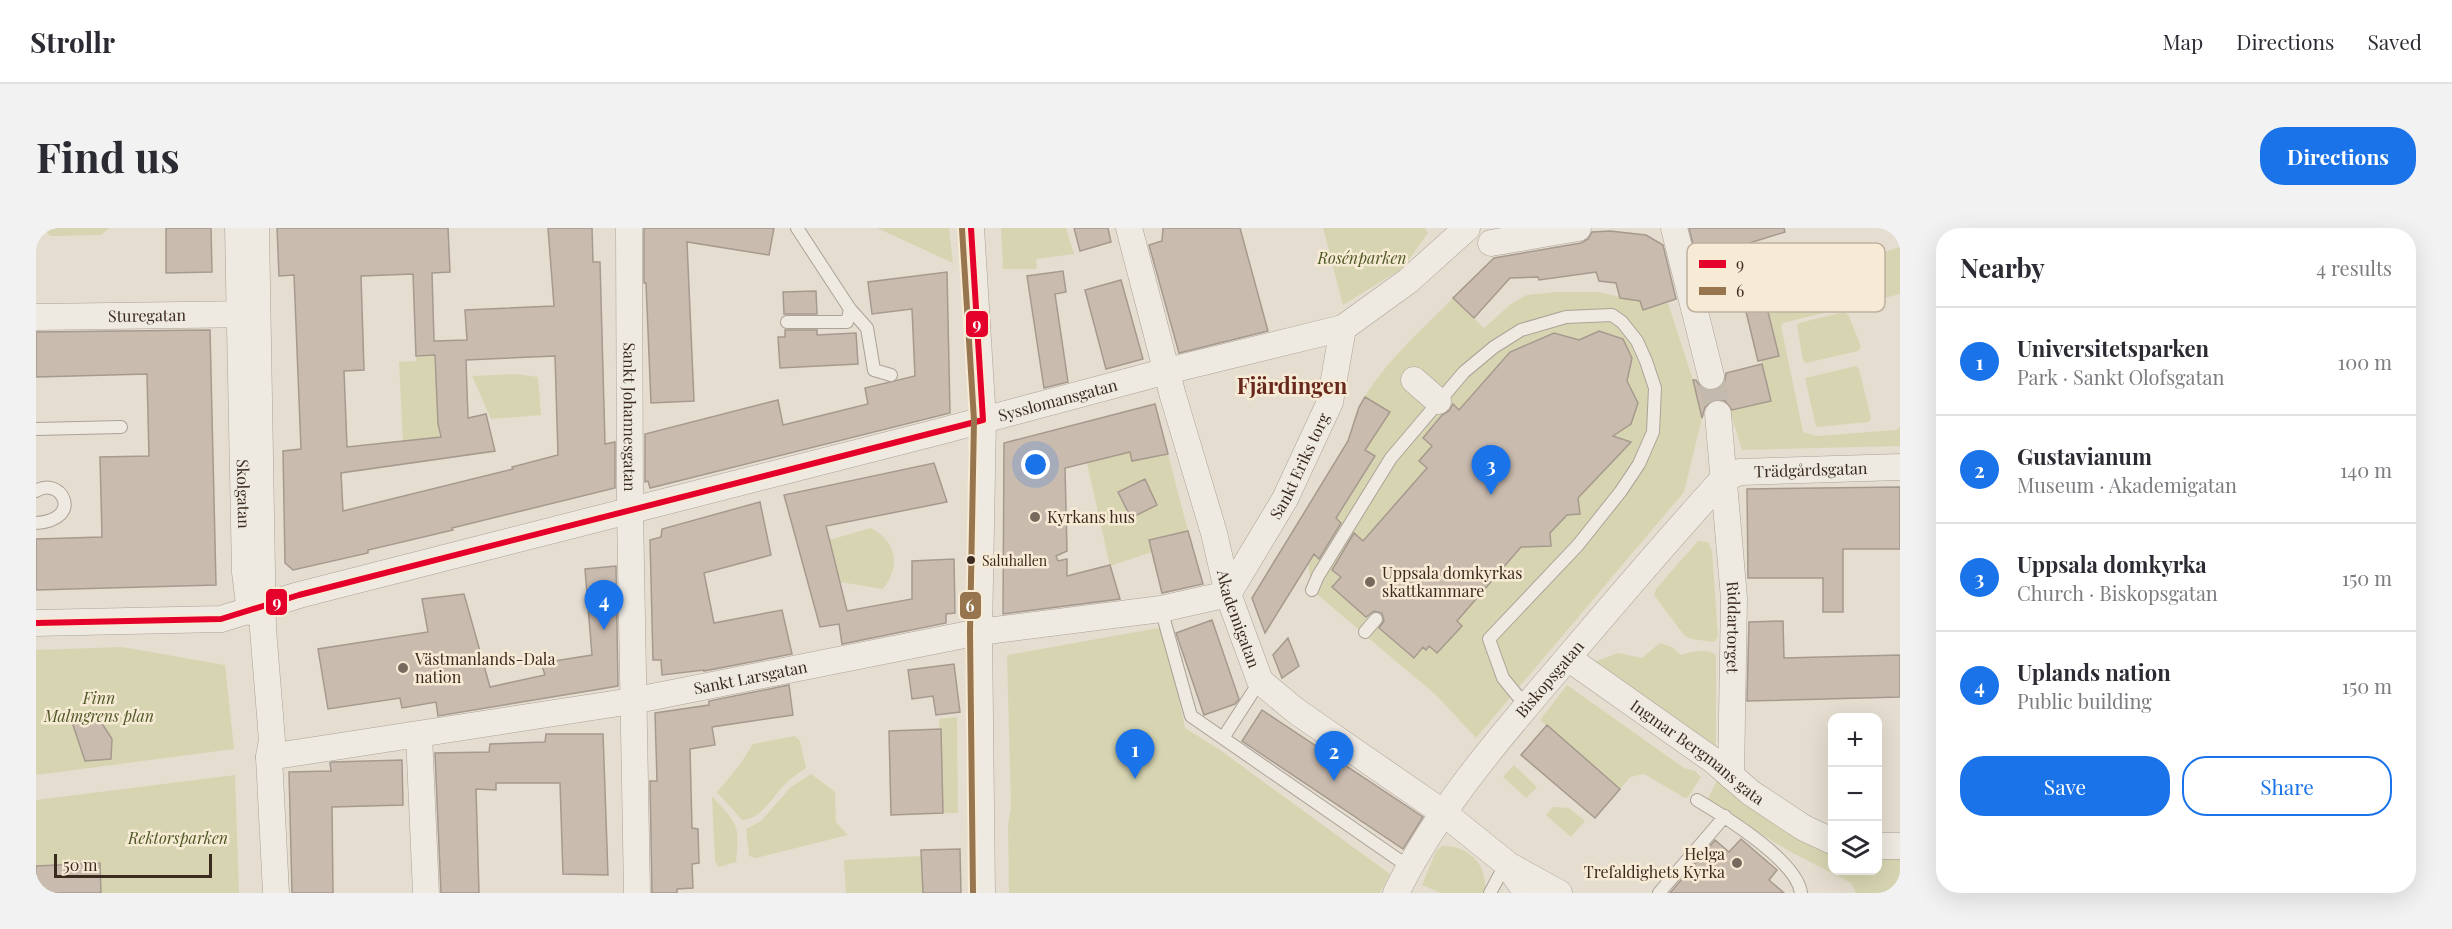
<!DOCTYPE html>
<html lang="en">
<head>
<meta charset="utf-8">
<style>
  body { margin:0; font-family:"Playfair Display",serif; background:#f2f2f3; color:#2b2b33 }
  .controls { position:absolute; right:18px; bottom:18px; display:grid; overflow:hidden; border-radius:12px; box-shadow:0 6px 24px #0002 }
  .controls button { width:54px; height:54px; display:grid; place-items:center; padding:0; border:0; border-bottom:2px solid #e1e1e2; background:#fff; color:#2b2b33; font:30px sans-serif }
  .scale { position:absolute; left:18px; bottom:15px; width:158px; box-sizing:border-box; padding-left:6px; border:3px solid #3b2b1f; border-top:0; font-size:16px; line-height:21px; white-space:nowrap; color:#3b2b1f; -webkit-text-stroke:4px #f7ebd5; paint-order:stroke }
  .you { position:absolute; left:1000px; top:237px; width:21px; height:21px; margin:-15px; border:4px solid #fff; border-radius:50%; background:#1a73e8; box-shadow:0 0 0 9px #1a73e833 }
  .badge { display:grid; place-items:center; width:39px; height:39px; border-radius:50%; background:#1a73e8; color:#fff; font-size:20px; font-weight:700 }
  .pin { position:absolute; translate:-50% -50px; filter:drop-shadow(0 2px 3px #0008) }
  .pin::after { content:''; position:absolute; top:32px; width:21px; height:18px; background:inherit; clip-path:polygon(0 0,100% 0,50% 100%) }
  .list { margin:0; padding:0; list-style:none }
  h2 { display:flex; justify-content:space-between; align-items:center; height:78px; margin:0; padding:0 24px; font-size:26px }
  h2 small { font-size:20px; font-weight:400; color:#7c7c81 }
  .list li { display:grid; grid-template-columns:39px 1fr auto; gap:18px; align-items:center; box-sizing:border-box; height:108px; padding:0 24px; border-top:2px solid #e1e1e2 }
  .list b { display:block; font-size:22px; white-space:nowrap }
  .list p { margin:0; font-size:20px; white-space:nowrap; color:#7c7c81 }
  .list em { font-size:20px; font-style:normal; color:#7c7c81 }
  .actions { display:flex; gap:12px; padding:18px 24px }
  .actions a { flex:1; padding:14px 0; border:2px solid #1a73e8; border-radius:24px; text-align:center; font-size:21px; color:#1a73e8 }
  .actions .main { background:#1a73e8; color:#fff }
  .icon { flex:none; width:33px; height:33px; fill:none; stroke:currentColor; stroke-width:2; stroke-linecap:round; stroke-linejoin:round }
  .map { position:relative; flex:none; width:1864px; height:665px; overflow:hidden; border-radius:24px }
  header { display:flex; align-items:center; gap:36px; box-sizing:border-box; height:84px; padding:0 30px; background:#fff; border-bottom:2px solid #e1e1e2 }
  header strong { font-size:28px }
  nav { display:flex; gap:33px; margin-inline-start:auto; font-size:21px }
  .intro { display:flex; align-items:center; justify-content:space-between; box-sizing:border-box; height:144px; padding:0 36px }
  h1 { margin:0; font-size:42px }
  .button { padding:15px 27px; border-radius:24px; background:#1a73e8; color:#fff; font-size:21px; font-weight:700 }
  main { display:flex; gap:36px; padding:0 36px }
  aside { flex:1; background:#fff; border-radius:24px; box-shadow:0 6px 24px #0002 }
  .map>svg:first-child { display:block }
  .green { fill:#d7d5b1; fill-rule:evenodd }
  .building { fill:#cabbaf; stroke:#a6998e; stroke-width:1.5; fill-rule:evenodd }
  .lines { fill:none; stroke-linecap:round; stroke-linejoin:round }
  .street-tunnel { stroke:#c3b9ac; stroke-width:26; stroke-dasharray:26 13; stroke-linecap:butt }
  .lane-casing { stroke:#aba298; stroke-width:14 }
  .street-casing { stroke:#aba298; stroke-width:27 }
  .lane { stroke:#eee9e1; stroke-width:12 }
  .street { stroke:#eee9e1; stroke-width:26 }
  .bus-1-casing { stroke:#f7ebd5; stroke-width:10 }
  .bus-2-casing { stroke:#f7ebd5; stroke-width:10 }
  .bus-1 { stroke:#e4002b; stroke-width:6 }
  .bus-2 { stroke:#97764f; stroke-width:6 }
  .poi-dot { fill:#76695d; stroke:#f7ebd5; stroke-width:2 }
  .bus-dot { fill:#3b2b1f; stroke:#f7ebd5; stroke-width:2 }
  .labels { text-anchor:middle; stroke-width:5; stroke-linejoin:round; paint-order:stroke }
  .bus-label { font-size:14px; fill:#3b2b1f; stroke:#f7ebd5; text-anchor:start }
  .park-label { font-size:16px; font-style:italic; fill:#4e5825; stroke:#f7ebd5 }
  .street-label { font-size:16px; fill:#3b2b1f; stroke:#f7ebd5 }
  .poi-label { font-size:16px; fill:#3b2b1f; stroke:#f7ebd5; text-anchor:start }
  .district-label { font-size:22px; font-weight:bold; fill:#69281d; stroke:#f7ebd5 }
  .key { fill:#f7ebd5; stroke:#bfb19e; stroke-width:1.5 }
  .key-label { font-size:16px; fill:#3b2b1f }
  .line-badge { stroke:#f7ebd5; stroke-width:2 }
  .badge-label { font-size:16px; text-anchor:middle; font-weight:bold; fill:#fff }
</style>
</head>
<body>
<header>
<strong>Strollr</strong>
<nav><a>Map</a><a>Directions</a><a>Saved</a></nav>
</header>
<div class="intro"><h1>Find us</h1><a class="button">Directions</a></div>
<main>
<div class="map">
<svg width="1864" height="665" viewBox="0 0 1864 665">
  <rect width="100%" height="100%" fill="#e5ddcf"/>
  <path class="green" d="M8 0H73L65 7 14 8Z
    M841 0H913L917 35Z
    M965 0H1030L1038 26 1000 31 1001 41H967Z
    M1287 0H1389L1392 5 1367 40 1307 77Z
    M1864 19V66L1747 95 1745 98 1767 204 1781 208 1860 202 1864 199V218L1706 222 1694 183 1734 173 1725 132 1742 128 1731 80 1787 67 1781 45Z
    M1520 64H1562L1604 73 1607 81 1632 75 1657 152 1666 190 1648 264 1440 510 1401 468 1276 362 1272 335 1339 228 1312 213C1316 201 1318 188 1324 177 1346 136 1385 103 1417 70L1448 100 1475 76 1491 67Z
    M1808 84 1813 88 1825 119 1822 123 1770 135 1767 132 1761 98 1763 95Z
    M399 127 403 209 367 213 363 134 380 133V128Z
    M1820 138 1823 141 1835 190 1833 194 1780 199 1769 150Z
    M480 146 502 149 505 187 455 191 436 148Z
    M1094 224 1096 232 1132 226 1152 303 1114 312 1116 324 1074 338 1051 235ZM1109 251 1121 277 1095 290 1082 264Z
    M835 300C861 314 865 338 847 361L804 354 793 312Z
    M1662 313 1672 314 1676 323 1682 409 1678 414 1655 411 1648 407 1618 367 1620 361Z
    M1128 399 1149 500 1184 522 1354 646 1344 665H973L972 597 975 580 971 427Z
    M1624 415 1636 419 1645 427C1656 424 1669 420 1680 427V522L1558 434 1582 425 1606 430Z
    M86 419 189 437 198 521 0 547V422Z
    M1531 457 1648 540 1659 543 1665 549 1652 569 1649 570 1608 546 1594 549 1584 561 1504 492Z
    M921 489 922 585H907L903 491Z
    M759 508 764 513 770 540C763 545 756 549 750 555 737 568 726 591 706 592L681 564 703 538 717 516Z
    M1478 537 1501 559 1490 570 1467 549Z
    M775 546 799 564 800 594 812 607 720 630 713 628 710 601 725 593 755 559Z
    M199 547 203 665H0V572Z
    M1681 552 1796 618V642H1842V626H1864V665H1820L1815 655 1755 624 1675 576 1671 573Z
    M676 568C702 597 704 596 700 634L683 639 679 633Z
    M1517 579 1533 580 1549 593 1535 609 1510 587Z
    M1406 618C1434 617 1452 638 1449 665H1405L1386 657 1400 623Z
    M885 628 887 665H810L808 632Z"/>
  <path class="building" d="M130 0H175L176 44 130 45Z
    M241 0H412L414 44 396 45 398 113 431 112 429 82 518 78 512 0H556L557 34H564L569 216 579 214V260L416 300 417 302 332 322V325L257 342 249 335 247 223 265 221 258 47 243 48ZM377 46 380 128 399 127 402 196 405 209 311 219 308 143 328 142 325 48ZM519 128 522 227 476 239 477 241 307 283 305 245 459 223 450 186 432 190 430 132Z
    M608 0H738L733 27 651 14 658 173 615 175 610 55H608Z
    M1038 0H1072L1075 14 1044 23Z
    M1127 0H1204L1232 103 1143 125 1113 17 1126 13Z
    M1653 0H1748L1749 4 1707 17 1715 58 1670 67Z
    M1574 3 1610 7 1627 17 1640 71 1607 82 1604 73 1584 70 1580 55 1563 53 1560 44 1503 52 1502 49 1474 50 1438 90 1417 70 1458 30 1545 15 1552 11 1556 4Z
    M1027 43 1030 64 1019 66 1032 154 1008 160 991 48Z
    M911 44 914 185 614 260 612 253 609 254V206L742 172 747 197 832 176 829 160 879 148 876 81 836 86 832 54Z
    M1781 45 1787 66 1731 80 1743 128 1722 133 1705 63Z
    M1085 52 1107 131 1070 141 1049 62Z
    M780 63 781 86H748L747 64Z
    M174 102 180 357 0 362V311L66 309 64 229 113 228 111 146 0 149V104Z
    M749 102H781V107L820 105 822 136 744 140 742 109H749Z
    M1563 103 1587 111 1596 130 1591 153 1602 175 1595 196 1577 208 1595 214 1542 270 1544 286 1531 287 1514 305 1515 318 1485 319 1421 393 1426 398 1401 425 1393 418 1390 422 1387 419 1378 430 1343 400 1348 393 1346 385 1338 383 1330 389 1296 359 1305 349 1296 342 1318 305 1327 313 1391 240 1383 233 1396 218 1387 210 1406 187 1413 183 1417 176 1423 182 1474 124 1518 105 1543 112Z
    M1726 136 1735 173 1696 182 1689 173 1680 171 1669 179 1666 190 1657 152H1660L1664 158 1670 162 1678 163 1686 158 1689 153 1690 145Z
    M1329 169 1354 184 1329 222 1339 228 1300 290 1305 295 1283 331 1278 326 1229 405 1216 370 1312 213 1323 179Z
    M1119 176 1132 226 1096 233 1094 224 1029 240 1031 323 1020 328 1022 333 1031 331V348L1074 337 1084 371 967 386 968 215Z
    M898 235 911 274 790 298 811 383 876 371V333L918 331 919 385 910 386V395L806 416 803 396 784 399 748 267Z
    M1109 251 1121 277 1095 290 1082 264Z
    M1864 259V321H1807V384H1787V350H1712L1711 261Z
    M724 274 735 327 668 345 678 395 746 382 756 426 668 443V442L626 447 625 432H617L614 312 625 309 626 301Z
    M1152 303 1167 356 1126 365 1113 312Z
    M580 338 582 458 402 488 400 474 366 480 364 470 292 481 282 421 392 404 386 371 428 366 454 459 509 447 505 435 556 427 549 341Z
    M1176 392 1203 471 1199 476 1168 487 1140 405Z
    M1747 393 1748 430 1864 427V469L1711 473 1713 394Z
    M1252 410 1263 438 1246 450 1237 427Z
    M918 436 924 484 900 487 897 468 876 471 872 442Z
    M753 457 757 487 676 499 679 517 654 521 656 600 662 601 663 635 656 636 657 660 641 661V665H616L614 553H621L619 485 673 477V473Z
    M1226 482 1387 589 1367 621 1206 513Z
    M58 483 76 511 75 531 49 533 37 497Z
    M1511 497 1584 561 1559 590 1485 527Z
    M905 501 907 585 855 587 853 503Z
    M510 506H567L572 647 527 646 524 555H460V562L440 561 443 665H405L399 525 453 524 454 516 509 514Z
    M366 532 367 577 296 579 297 665H256L253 544 295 543 294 535 296 534Z
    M1705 611 1741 642 1733 652 1748 665H1634L1679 612 1693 624Z
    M924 621 925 665H887L885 622Z
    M64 635 65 665H0V638Z"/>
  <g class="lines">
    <path class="street-tunnel" d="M1675 148 1682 186"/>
    <defs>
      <path id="lane" d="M814 81 831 100 838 142 855 147
        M751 94H811L814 81 761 0
        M0 201 85 199
        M0 263C24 247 50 291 0 295
        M1276 362 1282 348 1355 230 1428 144 1458 119 1485 102 1530 89 1576 87 1586 94 1601 113 1610 133 1619 160 1617 204 1603 236 1585 263 1542 317 1453 411 1467 450 1485 472
        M1125 381 1155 488 1373 639
        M1329 404 1340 391
        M1187 510 1224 453
        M1661 572C1688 588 1761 633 1765 665
        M1454 665 1470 635
        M1623 665 1689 588"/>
      <g id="street">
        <path id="s1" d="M202 0 209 344 214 384"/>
        <path d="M220 0 227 401 236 512 233 529 240 665"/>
        <path id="s2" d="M593 0 594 282 601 665"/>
        <path d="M935 0 947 192 943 404 946 665"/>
        <path id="s3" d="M1093 0 1137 168 1178 305 1192 366 1224 453 1260 483 1409 586 1470 635 1491 665"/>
        <path d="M1638 0 1675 148"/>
        <path d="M1455 15 1542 0"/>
        <path id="s4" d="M0 89 219 86"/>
        <path d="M1378 152 1402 173"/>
        <path id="s5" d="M1682 186 1698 370 1695 548"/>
        <path id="s6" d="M0 395 185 391 263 367 902 204 1131 143 1307 100 1372 53 1431 0"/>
        <path id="s7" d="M1532 430 1678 533 1715 565 1768 600 1796 613"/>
        <path d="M383 507 390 665"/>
        <path id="s8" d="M233 529 596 473 943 404 1125 381 1192 366 1249 271 1294 174 1307 100"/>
        <path d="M1842 618H1864"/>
        <path d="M1476 639 1523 665"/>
        <path id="s9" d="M1360 665C1401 582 1463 510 1523 440 1577 376 1631 313 1687 251L1704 244 1864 239"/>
      </g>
    </defs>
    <use href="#lane" class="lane-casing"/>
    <use href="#street" class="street-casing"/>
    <use href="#lane" class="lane"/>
    <use href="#street" class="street"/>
    <defs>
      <path id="bus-1" d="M935 0 947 192
        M0 395 185 391 263 367 947 192"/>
      <path id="bus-2" d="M926 1 938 192 934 404 937 665"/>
    </defs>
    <use href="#bus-1" class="bus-1-casing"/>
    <use href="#bus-2" class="bus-2-casing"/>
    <use href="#bus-1" class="bus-1"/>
    <use href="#bus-2" class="bus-2"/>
  </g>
  <g class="poi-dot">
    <circle cx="999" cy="289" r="6"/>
    <circle cx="1334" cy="354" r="6"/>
    <circle cx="367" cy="440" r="6"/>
    <circle cx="1701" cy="635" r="6"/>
  </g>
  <circle class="bus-dot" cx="935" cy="332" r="5"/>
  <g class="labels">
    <g class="bus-label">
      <text x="946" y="338">Saluhallen</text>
    </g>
    <g class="park-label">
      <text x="1326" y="36">Rosénparken</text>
      <text x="63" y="476">Finn<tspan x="63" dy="18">Malmgrens plan</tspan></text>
      <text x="142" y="616">Rektorsparken</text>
    </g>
    <g class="street-label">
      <text dy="6" stroke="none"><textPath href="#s4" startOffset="111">Sturegatan</textPath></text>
      <text dy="6" stroke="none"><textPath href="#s6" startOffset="1050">Sysslomansgatan</textPath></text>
      <text dy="6" stroke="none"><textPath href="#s2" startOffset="189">Sankt Johannesgatan</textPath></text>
      <text dy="6" stroke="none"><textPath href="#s8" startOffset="1120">Sankt Eriks torg</textPath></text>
      <text dy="6" stroke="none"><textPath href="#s9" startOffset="618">Trädgårdsgatan</textPath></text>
      <text dy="6" stroke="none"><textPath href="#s1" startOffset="266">Skolgatan</textPath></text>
      <text dy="6" stroke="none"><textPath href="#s3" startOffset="406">Akademigatan</textPath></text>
      <text dy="6" stroke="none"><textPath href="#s5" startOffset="214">Riddartorget</textPath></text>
      <text dy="6" stroke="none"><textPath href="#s8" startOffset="488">Sankt Larsgatan</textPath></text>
      <text dy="6" stroke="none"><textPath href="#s9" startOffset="264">Biskopsgatan</textPath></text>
      <text dy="6" stroke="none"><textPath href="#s7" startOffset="160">Ingmar Bergmans gata</textPath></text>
    </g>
    <g class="poi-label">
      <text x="1011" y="295">Kyrkans hus</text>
      <text x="1346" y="351">Uppsala domkyrkas<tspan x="1346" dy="18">skattkammare</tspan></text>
      <text x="379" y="437">Västmanlands-Dala<tspan x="379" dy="18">nation</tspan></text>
      <text x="1689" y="632" text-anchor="end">Helga<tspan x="1689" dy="18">Trefaldighets Kyrka</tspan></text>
    </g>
    <g class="district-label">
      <text x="1256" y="166">Fjärdingen</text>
    </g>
  </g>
  <rect x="1651" y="15" width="198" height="69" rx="9" class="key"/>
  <rect x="1663" y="32" width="27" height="8" fill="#e4002b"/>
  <rect x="1663" y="59" width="27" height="8" fill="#97764f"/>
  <g class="key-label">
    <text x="1700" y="42">9</text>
    <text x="1700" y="69">6</text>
  </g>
  <g class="line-badge">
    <rect x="929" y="82" width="24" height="28" rx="6" fill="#e4002b"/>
    <rect x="229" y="360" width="23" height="28" rx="6" fill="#e4002b"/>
    <rect x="923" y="363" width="23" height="29" rx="6" fill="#97764f"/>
  </g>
  <g class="badge-label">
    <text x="941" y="102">9</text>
    <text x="241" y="380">9</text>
    <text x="934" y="384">6</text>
  </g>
</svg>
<div class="controls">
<button>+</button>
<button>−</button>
<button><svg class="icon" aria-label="layers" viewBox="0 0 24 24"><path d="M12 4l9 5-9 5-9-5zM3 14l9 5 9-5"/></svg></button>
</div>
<div class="scale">50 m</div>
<div class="you"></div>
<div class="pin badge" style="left:1099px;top:551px">1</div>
<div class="pin badge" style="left:1298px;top:553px">2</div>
<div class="pin badge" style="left:1455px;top:267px">3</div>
<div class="pin badge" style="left:568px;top:402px">4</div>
</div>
<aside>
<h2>Nearby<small>4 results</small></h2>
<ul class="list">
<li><span class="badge">1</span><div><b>Universitetsparken</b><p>Park · Sankt Olofsgatan</p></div><em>100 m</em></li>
<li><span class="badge">2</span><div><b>Gustavianum</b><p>Museum · Akademigatan</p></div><em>140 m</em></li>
<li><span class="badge">3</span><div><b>Uppsala domkyrka</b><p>Church · Biskopsgatan</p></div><em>150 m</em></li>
<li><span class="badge">4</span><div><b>Uplands nation</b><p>Public building</p></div><em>150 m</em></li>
</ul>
<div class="actions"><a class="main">Save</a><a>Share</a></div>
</aside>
</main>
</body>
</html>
